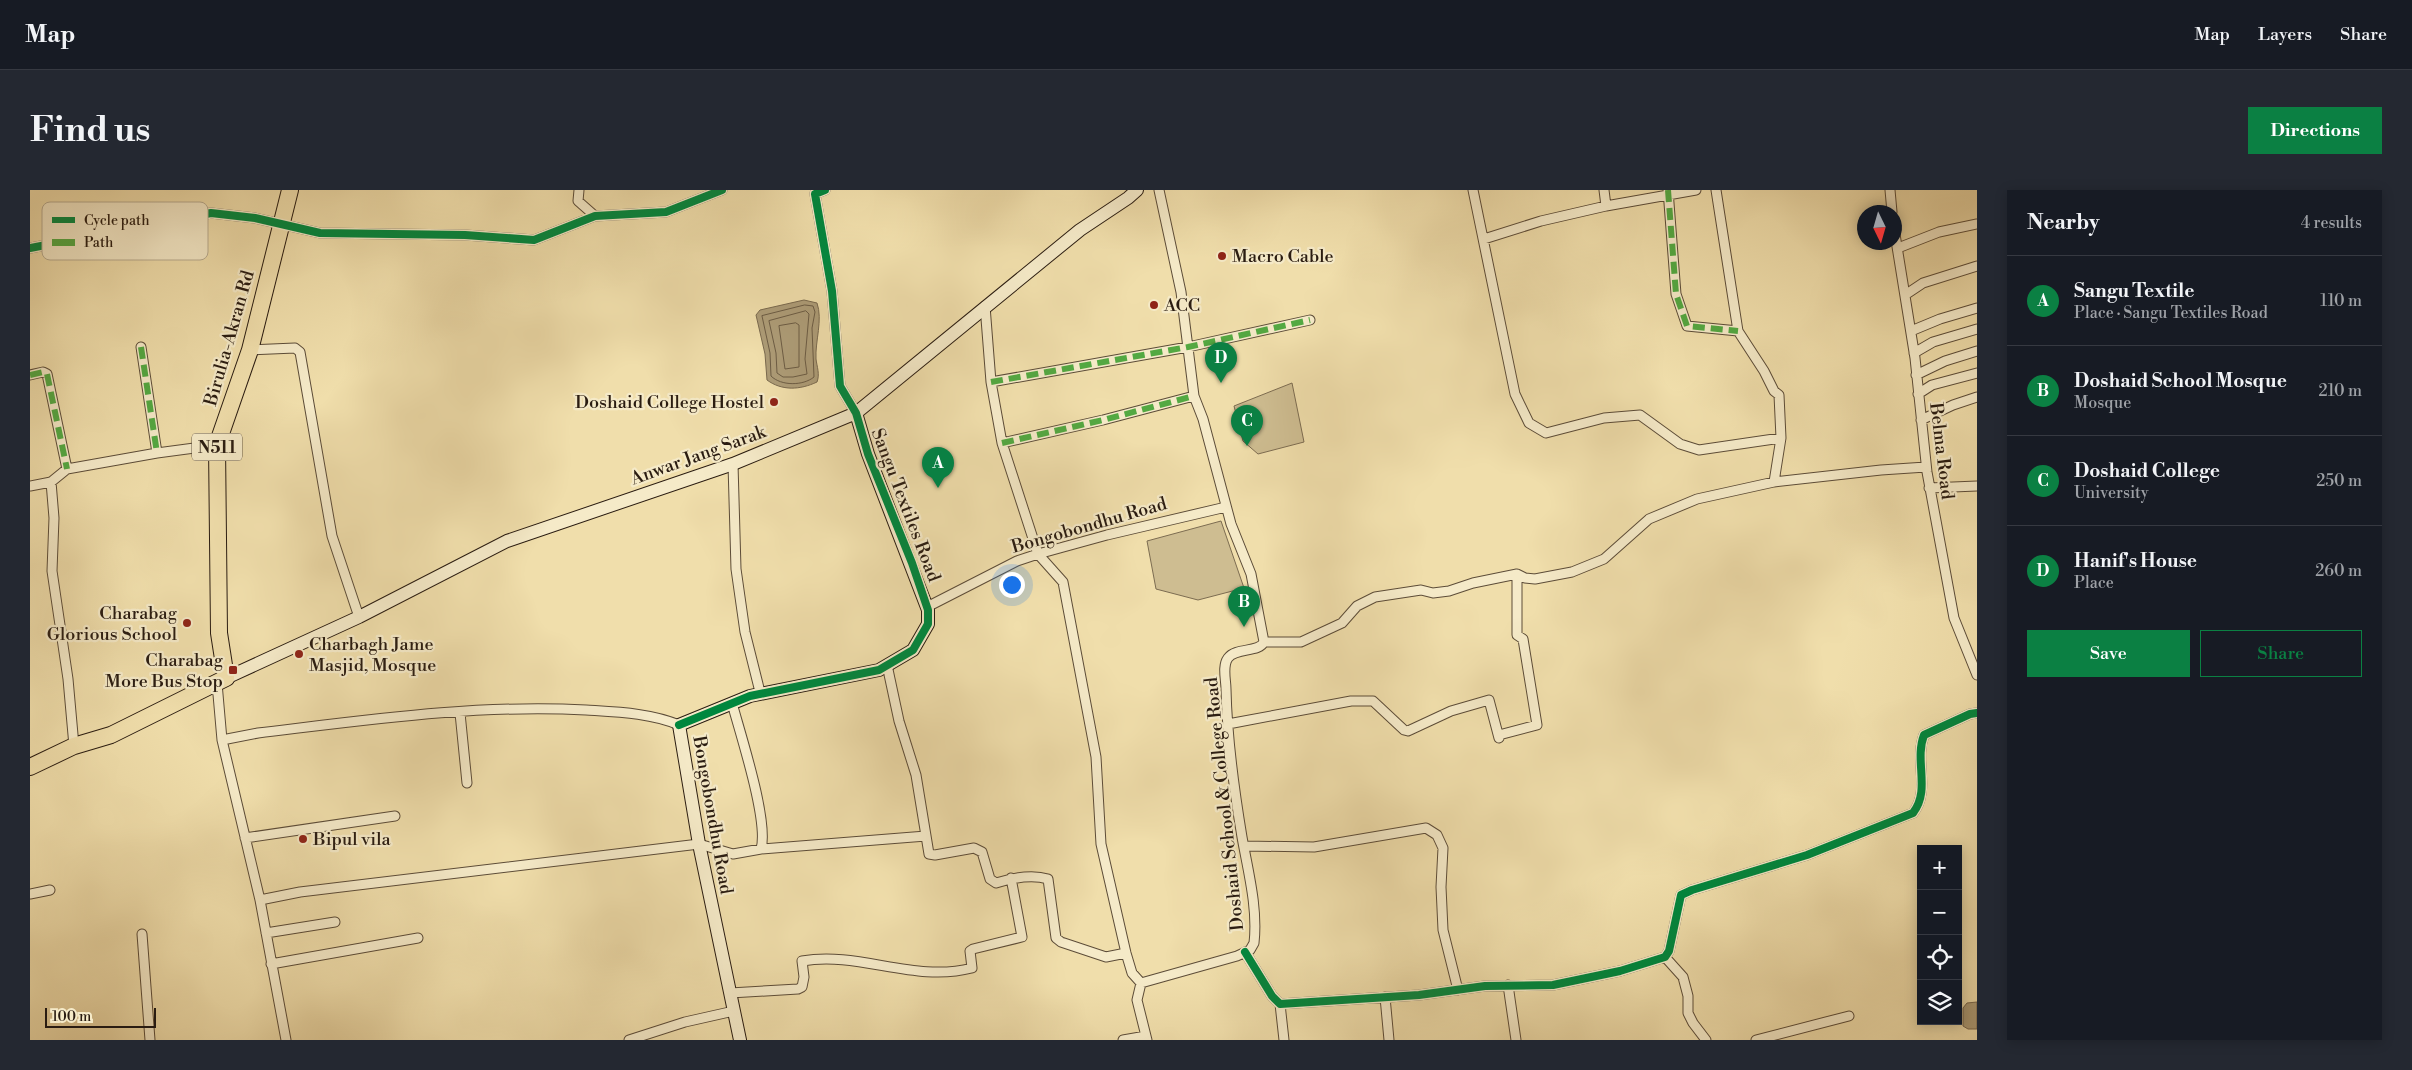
<!DOCTYPE html>
<html lang="en">
<head>
<meta charset="utf-8">
<style>
  body { margin:0; font-family:"Libre Bodoni",serif; background:#242831; color:#f1f3f6 }
  .controls { position:absolute; right:15px; bottom:15px; display:grid; overflow:hidden; border-radius:0px; box-shadow:0 2px 12px #0003 }
  .controls button { width:45px; height:45px; display:grid; place-items:center; padding:0; border:0; border-bottom:1px solid #363941; background:#171b24; color:#f1f3f6; font:25px sans-serif }
  .compass { position:absolute; left:1827px; top:15px; width:45px; height:45px; border-radius:50%; background:#171b24; box-shadow:0 2px 12px #0003; rotate:175deg }
  .scale { position:absolute; left:15px; bottom:12px; width:111px; box-sizing:border-box; padding-left:5px; border:2px solid #2a1c11; border-top:0; font-size:14px; line-height:18px; white-space:nowrap; color:#2a1c11; -webkit-text-stroke:4px #f5eac8; paint-order:stroke }
  .you { position:absolute; left:981px; top:394px; width:18px; height:18px; margin:-12px; border:4px solid #fff; border-radius:50%; background:#1a73e8; box-shadow:0 0 0 8px #1a73e833 }
  .badge { display:grid; place-items:center; width:32px; height:32px; border-radius:50%; background:#0b8043; color:#fff; font-size:16px; font-weight:700 }
  .pin { position:absolute; translate:-50% -41px; filter:drop-shadow(0 1px 2px #0008) }
  .pin::after { content:''; position:absolute; top:26px; width:18px; height:15px; background:inherit; clip-path:polygon(0 0,100% 0,50% 100%) }
  .list { margin:0; padding:0; list-style:none }
  h2 { display:flex; justify-content:space-between; align-items:center; height:65px; margin:0; padding:0 20px; font-size:21px }
  h2 small { font-size:16px; font-weight:400; color:#9ea1a6 }
  .list li { display:grid; grid-template-columns:32px 1fr auto; gap:15px; align-items:center; box-sizing:border-box; height:90px; padding:0 20px; border-top:1px solid #363941 }
  .list b { display:block; font-size:19px; white-space:nowrap }
  .list p { margin:0; font-size:16px; white-space:nowrap; color:#9ea1a6 }
  .list em { font-size:16px; font-style:normal; color:#9ea1a6 }
  .actions { display:flex; gap:10px; padding:15px 20px }
  .actions a { flex:1; padding:11px 0; border:1px solid #0b8043; border-radius:0px; text-align:center; font-size:18px; color:#0b8043 }
  .actions .main { background:#0b8043; color:#fff }
  .icon { flex:none; width:28px; height:28px; fill:none; stroke:currentColor; stroke-width:2; stroke-linecap:round; stroke-linejoin:round }
  .map { position:relative; flex:none; width:1947px; height:850px; overflow:hidden; border-radius:0px }
  header { display:flex; align-items:center; gap:30px; box-sizing:border-box; height:70px; padding:0 25px; background:#171b24; border-bottom:1px solid #363941 }
  header strong { font-size:24px }
  nav { display:flex; gap:28px; margin-inline-start:auto; font-size:18px }
  .intro { display:flex; align-items:center; justify-content:space-between; box-sizing:border-box; height:120px; padding:0 30px }
  h1 { margin:0; font-size:35px }
  .button { padding:12px 22px; border-radius:0px; background:#0b8043; color:#fff; font-size:18px; font-weight:700 }
  main { display:flex; gap:30px; padding:0 30px }
  aside { flex:1; background:#171b24; border-radius:0px; box-shadow:0 2px 12px #0003 }
  .map>svg:first-child { display:block }
  .green { fill:#cebd91; stroke:#7c6c51 }
  .water { fill:#ad9c77; stroke:#79694e }
  .lines { fill:none; stroke-linecap:round; stroke-linejoin:round }
  .shore { stroke:#6c5c44; stroke-width:1 }
  .street-casing { stroke:#5c4c38; stroke-width:11 }
  .secondary-casing { stroke:#2a1c11; stroke-width:14 }
  .highway-casing { stroke:#2a1c11; stroke-width:18 }
  .street { stroke:#f5eac8; stroke-width:9 }
  .secondary { stroke:#f5eac8; stroke-width:12 }
  .highway { stroke:#f0deab; stroke-width:16 }
  .quiet { stroke:#53a942; stroke-width:6; stroke-dasharray:12 6; stroke-linecap:butt }
  .cycleway-casing { stroke:#f5eac8; stroke-width:11 }
  .cycleway { stroke:#00873e; stroke-width:8 }
  .poi-dot { fill:#8f2418; stroke:#f5eac8; stroke-width:2 }
  .labels { text-anchor:middle; stroke-width:4.5; stroke-linejoin:round; paint-order:stroke }
  .shield { fill:#f5eac8; stroke:#675a48; stroke-width:1 }
  .shield-label { font-size:16px; font-weight:bold; fill:#2a1c11 }
  .poi-label { font-size:18px; fill:#2a1c11; stroke:#f5eac8; text-anchor:start }
  .street-label { font-size:18px; fill:#2a1c11; stroke:#f5eac8 }
  .key { fill:#f5eac8; stroke:#b8ac91; stroke-width:1 }
  .key-label { font-size:14px; fill:#2a1c11 }
</style>
</head>
<body>
<header>
<strong>Map</strong>
<nav><a>Map</a><a>Layers</a><a>Share</a></nav>
</header>
<div class="intro"><h1>Find us</h1><a class="button">Directions</a></div>
<main>
<div class="map">
<svg width="1947" height="850" viewBox="0 0 1947 850">
  <rect width="100%" height="100%" fill="#f0deab"/>
  <filter id="stains"><feTurbulence type="fractalNoise" baseFrequency=".004" numOctaves="4"/><feColorMatrix values="0 0 0 0 .2 0 0 0 0 .09 0 0 0 0 .02 0 0 0 .5 -.17"/></filter>
  <radialGradient id="worn" r=".72"><stop offset=".6" stop-color="#630" stop-opacity="0"/><stop offset="1" stop-color="#630" stop-opacity=".3"/></radialGradient>
  <path class="green" d="M1262 193 1274 252 1228 264 1213 251 1204 216Z
    M1191 331 1214 398 1168 410 1126 399 1117 351Z"/>
  <path class="water" d="M774 110 787 113C793 130 785 151 786 169 787 177 790 184 787 192 770 200 752 201 737 190L735 164 726 125 730 120Z
    M1947 812V839H1938L1933 836V818L1937 813Z"/>
  <g class="lines">
    <path class="shore" d="M775 115 783 116 785 122 782 138 784 187C773 196 751 196 741 186L740 163 732 126Z
      M776 121 779 124 775 169 777 184 763 187H753L747 183 746 163 739 131Z
      M766 133 769 135V177L755 179 749 136Z"/>
    <defs>
      <path id="street" d="M549 0 548 11 565 26
        M795 0 785 4 802 101 810 196 826 223
        M1129 0 1151 102 1164 206 1173 229 1201 334 1221 384 1234 452
        M1443 0 1485 204 1499 233 1516 243 1574 228 1610 225 1650 254 1669 260 1751 248 1744 292
        M1574 0 1576 16
        M1638 0 1646 104 1657 136 1708 141
        M1686 0 1708 141 1734 181 1744 201 1749 205 1751 248
        M1860 0 1862 22
        M1864 38 1885 168 1897 282 1924 428 1947 485
        M1454 49 1511 31 1576 16 1666 0
        M0 58 181 23 225 28 290 43 435 45 504 50 565 26 636 22 692 0
        M1868 58 1909 42 1947 34
        M1875 105 1893 93 1947 76
        M955 116 961 192 972 253 1008 364 1033 392 1066 567 1071 654 1096 763 1102 783 1111 793
        M1881 141 1910 129 1947 118
        M111 157 127 263
        M220 160 265 158 270 162 302 346 329 427
        M1884 163 1903 152 1947 139
        M0 185 13 182 17 184 37 279
        M1886 185 1915 171 1947 161
        M961 192 1158 157 1280 130
        M1888 204 1902 195 1947 183
        M1891 230 1923 215 1947 207
        M972 253 1073 230 1164 206
        M703 274 706 379 715 442 729 498
        M21 292 24 328 22 381 38 489 44 556
        M0 296 21 292 37 279 127 263 187 255
        M1899 298 1947 296
        M897 417 987 371 1008 364 1077 345 1196 317
        M1234 452H1271L1312 433 1327 416 1345 407 1391 400 1403 403 1419 401 1443 393 1487 384 1495 388 1505 389 1542 382 1574 369 1619 329 1667 309 1744 292 1851 280 1896 277
        M857 475 869 531 886 585 899 664 905 665 944 658 952 662 960 689 966 693C982 688 1002 684 1018 689L1026 748 1031 752 1076 767 1096 763
        M187 493 192 550 230 710 256 850
        M430 523 437 593
        M1198 534 1321 511H1343L1374 540 1378 541 1421 521 1459 510 1469 548
        M1469 545 1507 535 1493 449 1487 445V384
        M192 550 228 543C337 530 447 514 556 520 587 522 621 523 649 535
        M215 648 365 626
        M1214 656 1284 657 1396 638 1407 645 1413 658 1411 697 1413 740 1428 800
        M731 659 896 646
        M0 704 20 700
        M230 710 270 702 669 654 703 664 731 659C739 631 710 543 702 513
        M236 743 305 732
        M112 744 120 850
        M1215 762 1242 806 1250 814 1389 805 1455 796 1523 795 1590 781 1635 767 1639 761 1651 705 1662 700 1777 665 1883 623C1901 600 1884 571 1894 545L1940 524 1947 523
        M1635 767 1653 787 1658 806V823L1663 833 1676 850
        M241 774 388 748
        M1478 795 1486 850
        M700 803 768 799 772 797 774 787 772 771C830 761 884 793 942 778L940 761 943 759 992 747 981 688
        M1355 807 1359 850
        M1250 814 1254 850
        M599 850 655 832 704 821
        M1093 850 1116 846
        M1117 850 1107 810 1111 793 1207 766 1220 760 1224 753C1228 718 1218 681 1212 647 1204 599 1197 547 1196 499 1196 490 1192 476 1198 468 1206 457 1229 463 1234 452
        M1726 850 1819 826"/>
      <path id="secondary" d="M196 488 329 427 477 351 703 274 826 223 1050 40 1098 8 1107 0
        M710 850 669 654 649 535 720 506 849 480 883 460 898 434V420L838 264 826 223"/>
      <path id="highway" d="M0 577 44 556 81 545 196 488 189 443 187 255 220 160 260 0"/>
    </defs>
    <use href="#street" class="street-casing"/>
    <use href="#secondary" class="secondary-casing"/>
    <use href="#highway" class="highway-casing"/>
    <use href="#street" class="street"/>
    <use href="#secondary" class="secondary"/>
    <use href="#highway" class="highway"/>
    <path class="quiet" d="M1638 0 1646 104 1657 136 1708 141
      M111 157 127 263
      M0 185 13 182 17 184 37 279
      M961 192 1158 157 1280 130
      M972 253 1073 230 1164 206"/>
    <defs>
      <path id="cycleway" d="M0 58 181 23 225 28 290 43 435 45 504 50 565 26 636 22 692 0
        M649 535 720 506 849 480 883 460 898 434V420L882 373 838 264 826 223 810 196 802 101 785 4 795 0
        M1215 762 1242 806 1250 814 1389 805 1455 796 1523 795 1590 781 1635 767 1639 761 1651 705 1662 700 1777 665 1883 623C1901 600 1884 571 1894 545L1940 524 1947 523"/>
    </defs>
    <use href="#cycleway" class="cycleway-casing"/>
    <use href="#cycleway" class="cycleway"/>
  </g>
  <g class="poi-dot">
    <circle cx="1192" cy="66" r="5"/>
    <circle cx="1124" cy="115" r="5"/>
    <circle cx="744" cy="212" r="5"/>
    <circle cx="157" cy="433" r="5"/>
    <circle cx="269" cy="464" r="5"/>
    <rect x="198" y="475" width="10" height="10" rx="2.5"/>
    <circle cx="273" cy="649" r="5"/>
  </g>
  <g class="labels">
    <rect class="shield" x="162" y="243.5" width="50" height="27" rx="4"/>
    <g class="shield-label">
      <text x="187" y="263">N511</text>
    </g>
    <g class="poi-label">
      <text x="1202" y="72">Macro Cable</text>
      <text x="1134" y="121">ACC</text>
      <text x="734" y="218" text-anchor="end">Doshaid College Hostel</text>
      <text x="147" y="429" text-anchor="end">Charabag<tspan x="147" dy="21">Glorious School</tspan></text>
      <text x="279" y="460">Charbagh Jame<tspan x="279" dy="21">Masjid, Mosque</tspan></text>
      <text x="193" y="476" text-anchor="end">Charabag<tspan x="193" dy="21">More Bus Stop</tspan></text>
      <text x="283" y="655">Bipul vila</text>
    </g>
    <g class="street-label">
      <text transform="translate(199 148) rotate(-74)" y="6">Birulia-Akran Rd</text>
      <text transform="translate(1912 261) rotate(83)" y="6">Belma Road</text>
      <text transform="translate(668 265) rotate(-20)" y="6">Anwar Jang Sarak</text>
      <text transform="translate(876 315) rotate(69)" y="6">Sangu Textiles Road</text>
      <text transform="translate(1059 335) rotate(-16)" y="6">Bongobondhu Road</text>
      <text transform="translate(1194 614) rotate(-96)" y="6">Doshaid School &amp; College Road</text>
      <text transform="translate(683 625) rotate(80)" y="6">Bongobondhu Road</text>
    </g>
  </g>
  <rect x="12" y="12" width="166" height="58" rx="8" class="key"/>
  <rect x="22" y="27" width="23" height="6" fill="#00873e"/>
  <rect x="22" y="49" width="23" height="7" fill="#53a942"/>
  <g class="key-label">
    <text x="54" y="35">Cycle path</text>
    <text x="54" y="57">Path</text>
  </g>
  <rect width="100%" height="100%" filter="url(#stains)"/>
  <rect width="100%" height="100%" fill="url(#worn)"/>
</svg>
<div class="controls">
<button>+</button>
<button>−</button>
<button><svg class="icon" aria-label="locate" viewBox="0 0 24 24"><circle cx="12" cy="12" r="6"/><path d="M12 2v4M12 18v4M2 12h4M18 12h4"/></svg></button>
<button><svg class="icon" aria-label="layers" viewBox="0 0 24 24"><path d="M12 4l9 5-9 5-9-5zM3 14l9 5 9-5"/></svg></button>
</div>
<svg class="compass" viewBox="-18 -18 36 36"><path d="M0-13l5 13h-10z" fill="#e53935"/><path d="M0 13l5-13h-10z" fill="#9ea1a6"/></svg>
<div class="scale">100 m</div>
<div class="you"></div>
<div class="pin badge" style="left:908px;top:298px">A</div>
<div class="pin badge" style="left:1214px;top:437px">B</div>
<div class="pin badge" style="left:1217px;top:256px">C</div>
<div class="pin badge" style="left:1191px;top:193px">D</div>
</div>
<aside>
<h2>Nearby<small>4 results</small></h2>
<ul class="list">
<li><span class="badge">A</span><div><b>Sangu Textile</b><p>Place · Sangu Textiles Road</p></div><em>110 m</em></li>
<li><span class="badge">B</span><div><b>Doshaid School Mosque</b><p>Mosque</p></div><em>210 m</em></li>
<li><span class="badge">C</span><div><b>Doshaid College</b><p>University</p></div><em>250 m</em></li>
<li><span class="badge">D</span><div><b>Hanif's House</b><p>Place</p></div><em>260 m</em></li>
</ul>
<div class="actions"><a class="main">Save</a><a>Share</a></div>
</aside>
</main>
</body>
</html>
